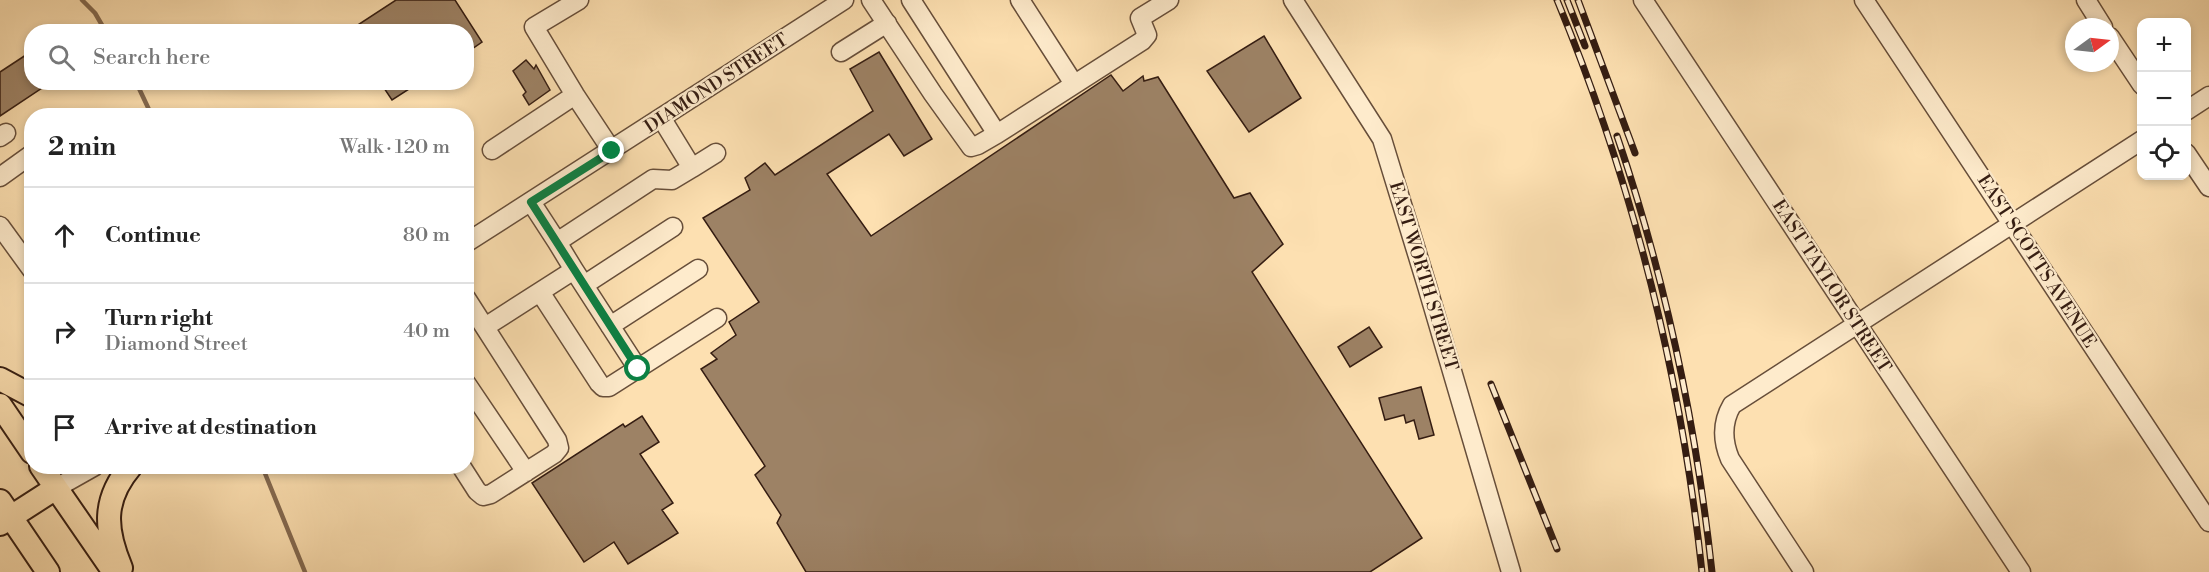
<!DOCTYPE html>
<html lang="en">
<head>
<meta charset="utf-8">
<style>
  body { margin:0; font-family:"Libre Bodoni",serif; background:#f6f6f6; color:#222 }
  .controls { position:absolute; right:18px; top:18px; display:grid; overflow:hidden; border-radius:12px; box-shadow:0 3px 9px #0003 }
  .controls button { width:54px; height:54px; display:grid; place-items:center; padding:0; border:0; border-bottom:2px solid #e0e0e0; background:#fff; color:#222; font:30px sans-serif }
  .compass { position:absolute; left:2065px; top:18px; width:54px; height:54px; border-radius:50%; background:#fff; box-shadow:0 3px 9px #0003; rotate:75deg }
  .stop { position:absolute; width:18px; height:18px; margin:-14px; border:4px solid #0b8043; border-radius:50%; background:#fff }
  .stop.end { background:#0b8043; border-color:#fff; box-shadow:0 2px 6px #0008 }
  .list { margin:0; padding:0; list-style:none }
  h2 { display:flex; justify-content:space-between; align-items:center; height:78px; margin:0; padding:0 24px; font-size:26px }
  h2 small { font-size:20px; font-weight:400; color:#767676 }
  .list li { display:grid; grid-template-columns:39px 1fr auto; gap:18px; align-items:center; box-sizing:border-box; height:96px; padding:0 24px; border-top:2px solid #e0e0e0 }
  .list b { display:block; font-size:22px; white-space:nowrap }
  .list p { margin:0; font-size:20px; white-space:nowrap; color:#767676 }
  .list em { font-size:20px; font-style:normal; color:#767676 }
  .icon { flex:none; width:33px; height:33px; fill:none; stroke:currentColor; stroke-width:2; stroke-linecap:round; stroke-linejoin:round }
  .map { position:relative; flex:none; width:2209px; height:572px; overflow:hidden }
  .search { position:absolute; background:#fff; box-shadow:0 3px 9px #0003; left:24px; top:24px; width:450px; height:66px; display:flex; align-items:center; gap:15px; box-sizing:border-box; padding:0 21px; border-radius:24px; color:#767676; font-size:22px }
  .panel { position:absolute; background:#fff; box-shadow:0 3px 9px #0003; left:24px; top:108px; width:450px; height:366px; border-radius:24px }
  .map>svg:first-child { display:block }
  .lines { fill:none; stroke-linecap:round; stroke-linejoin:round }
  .stream { stroke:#846a51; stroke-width:4.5 }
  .building { fill:#9d8265; stroke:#351d12; stroke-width:1.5 }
  .minor-casing { stroke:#674e3a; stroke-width:21 }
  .major-casing { stroke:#351d12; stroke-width:26 }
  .minor { stroke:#feebcc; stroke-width:18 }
  .major { stroke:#fde0b1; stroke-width:22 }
  .rail-casing { stroke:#351d12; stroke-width:7 }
  .rail { stroke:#feebcc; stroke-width:4.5; stroke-dasharray:14; stroke-linecap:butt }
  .route { stroke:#0b8043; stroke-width:8 }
  .labels { text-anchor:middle; stroke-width:4.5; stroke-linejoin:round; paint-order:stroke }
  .street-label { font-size:18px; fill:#351d12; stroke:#feebcc }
</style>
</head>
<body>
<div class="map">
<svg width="2209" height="572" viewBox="0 0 2209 572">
  <rect width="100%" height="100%" fill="#fde0b1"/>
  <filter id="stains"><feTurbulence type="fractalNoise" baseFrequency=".00333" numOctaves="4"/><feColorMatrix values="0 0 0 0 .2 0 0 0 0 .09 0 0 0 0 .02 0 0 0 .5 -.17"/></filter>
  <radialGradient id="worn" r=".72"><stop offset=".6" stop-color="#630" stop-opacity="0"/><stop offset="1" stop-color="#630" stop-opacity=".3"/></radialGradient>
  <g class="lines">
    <path class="stream" d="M82 0 95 13 106 32
      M136 82 152 116
      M262 466 305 572"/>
  </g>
  <path class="building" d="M396 0H455L482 42 466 53V32H347Z
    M1264 36 1301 98 1249 132 1207 71Z
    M32 51V82H51L0 116V72Z
    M879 52 932 139 904 156 889 134 827 174 871 236 1111 75 1123 91 1143 76 1144 81 1158 77 1234 198 1250 193 1283 244 1252 272 1422 538 1370 572H806L777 523 781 515 755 475 765 466 701 369 717 359 711 353 736 335 729 322 759 302 703 218 750 190 745 178 765 163 775 175 873 111 850 69Z
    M526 60 534 69 536 65 550 90 529 105 523 95 526 92 513 71Z
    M380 82H420L392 100Z
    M1369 327 1382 347 1350 367 1338 347Z
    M1421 387 1434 435 1419 439 1414 420 1406 423 1404 415 1385 420 1379 398Z
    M642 416 659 442 640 454 673 503 662 510 678 533 628 564 614 542 584 562 532 483 623 424 625 427Z"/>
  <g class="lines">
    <defs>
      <path id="minor" d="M579 0 534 27 575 95 612 151
        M871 0 933 94 971 147 978 145 997 134 1142 41 1147 35 1140 18 1169 0
        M911 0 997 134
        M1020 0 1074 84
        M1293 0 1382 139 1427 286 1511 572
        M1643 0 2021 572
        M1864 0 2209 522
        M2086 0 2103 27
        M2110 37 2142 85
        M841 52 887 23
        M2186 111 2209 96
        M0 137 6 133
        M492 150 575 95
        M2186 153 2209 187
        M692 168 716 153
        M0 177 32 154
        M531 202 557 242
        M0 226 32 270
        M466 243 844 0
        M574 270 638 369
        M584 285 673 227
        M540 292 599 383 603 387H609L717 318
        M610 326 698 269
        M485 327 574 270 557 242 653 179 672 180 692 168 662 119
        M466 383 526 472
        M461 466 477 491 483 496 491 494 554 454 559 448 557 440 466 298
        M56 488 95 466
        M1804 572 1730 459C1722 440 1722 422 1732 405L2142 140"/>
      <path id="major" d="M0 379 32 396
        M0 405 32 452
        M41 466 114 572
        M0 501 48 572
        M0 524 56 488
        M121 568C105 530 102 500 131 466"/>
    </defs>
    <use href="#minor" class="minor-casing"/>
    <use href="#major" class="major-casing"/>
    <use href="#minor" class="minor"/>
    <use href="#major" class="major"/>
    <defs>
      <path id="rail" d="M1557 0C1633 183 1681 375 1702 572
        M1567 0 1585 46
        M1578 0 1635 153
        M1617 136C1665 277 1696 424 1712 572
        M1491 384 1557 549"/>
    </defs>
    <use href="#rail" class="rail-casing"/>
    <use href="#rail" class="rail"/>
  </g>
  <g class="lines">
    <path class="route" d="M612 151 531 202 638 369"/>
  </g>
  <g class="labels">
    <g class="street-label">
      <text transform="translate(716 83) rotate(-33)" y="6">DIAMOND STREET</text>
      <text transform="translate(2037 261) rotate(57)" y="6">EAST SCOTTS AVENUE</text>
      <text transform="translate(1424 276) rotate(73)" y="6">EAST WORTH STREET</text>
      <text transform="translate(1832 286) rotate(57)" y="6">EAST TAYLOR STREET</text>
    </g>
  </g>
  <rect width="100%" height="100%" filter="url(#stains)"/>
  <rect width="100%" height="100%" fill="url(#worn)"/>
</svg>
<div class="controls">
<button>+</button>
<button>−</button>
<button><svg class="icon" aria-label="locate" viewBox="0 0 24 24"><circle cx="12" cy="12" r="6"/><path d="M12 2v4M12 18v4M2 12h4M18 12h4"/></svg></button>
</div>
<svg class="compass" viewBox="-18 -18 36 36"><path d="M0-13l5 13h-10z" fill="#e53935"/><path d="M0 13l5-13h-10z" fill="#767676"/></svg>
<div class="stop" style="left:638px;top:369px"></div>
<div class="stop end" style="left:612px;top:151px"></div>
<div class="search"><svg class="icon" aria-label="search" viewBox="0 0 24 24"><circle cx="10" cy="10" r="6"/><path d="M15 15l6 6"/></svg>Search here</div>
<section class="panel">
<h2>2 min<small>Walk · 120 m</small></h2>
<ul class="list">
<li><svg class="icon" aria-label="ahead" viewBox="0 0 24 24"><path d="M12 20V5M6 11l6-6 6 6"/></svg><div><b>Continue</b></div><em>80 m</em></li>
<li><svg class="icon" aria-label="right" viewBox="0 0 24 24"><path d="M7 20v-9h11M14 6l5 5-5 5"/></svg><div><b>Turn right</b><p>Diamond Street</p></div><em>40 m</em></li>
<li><svg class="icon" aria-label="arrive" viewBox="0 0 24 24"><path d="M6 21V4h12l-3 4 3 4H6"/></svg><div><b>Arrive at destination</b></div></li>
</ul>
</section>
</div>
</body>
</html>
